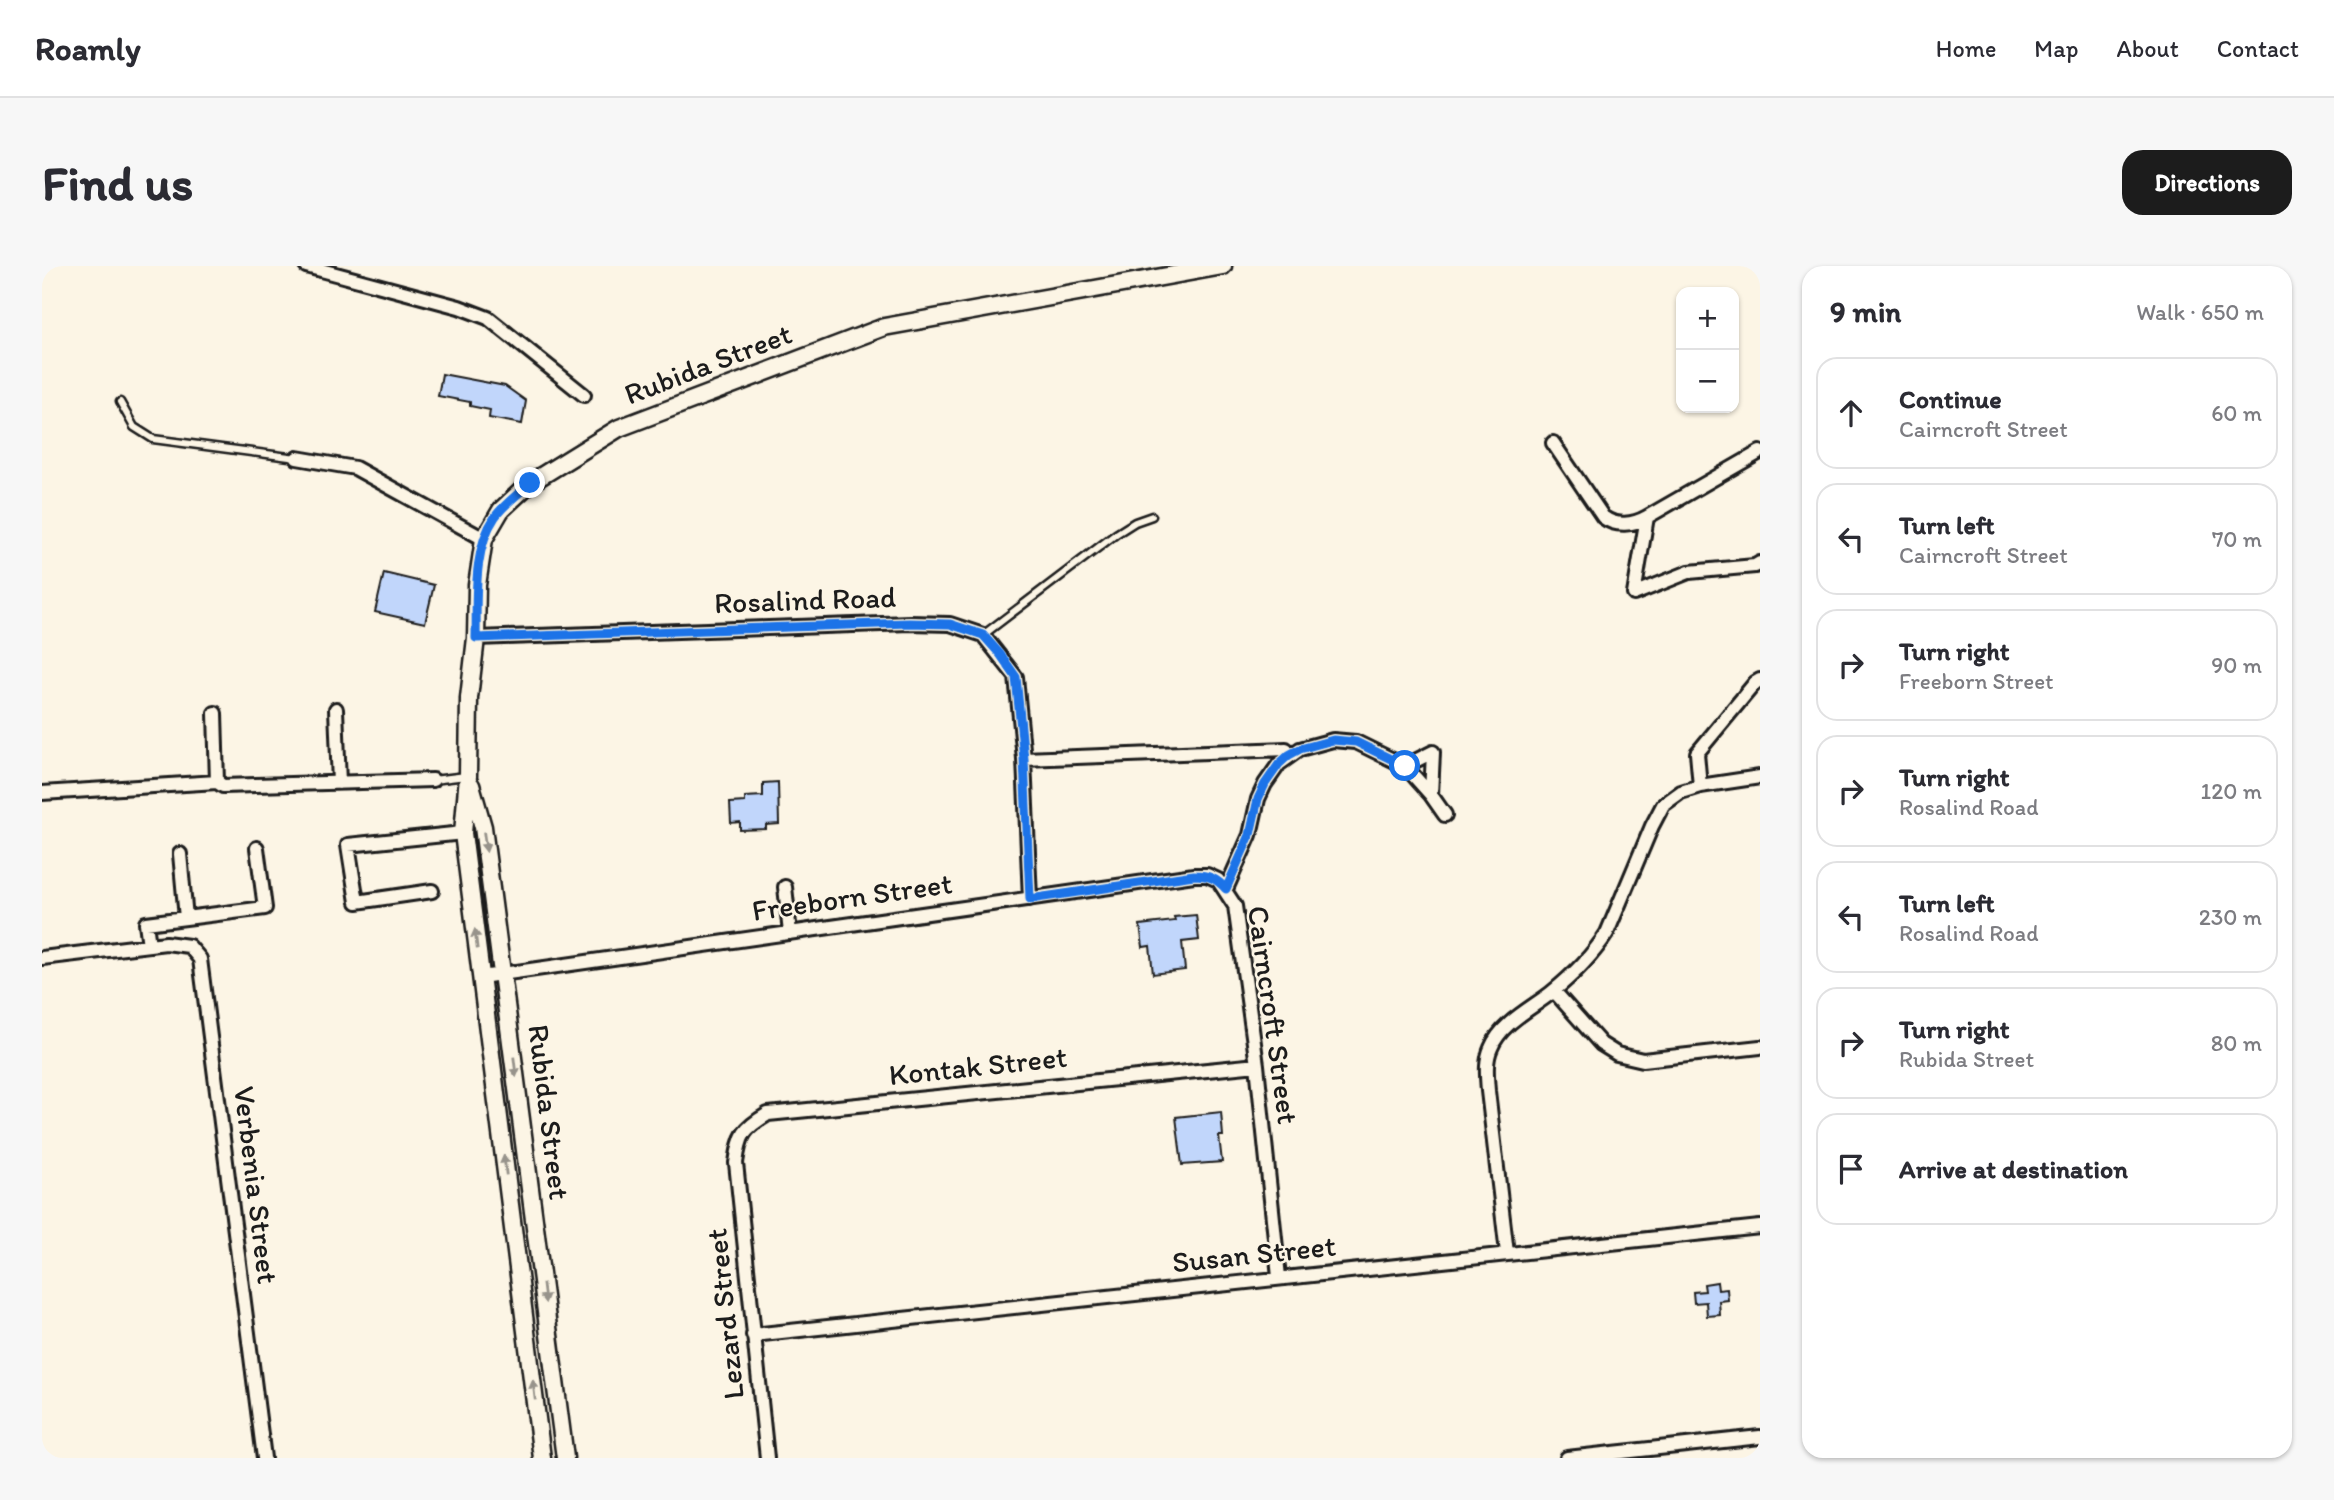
<!DOCTYPE html>
<html lang="en">
<head>
<meta charset="utf-8">
<style>
  body { margin:0; font-family:Itim,sans-serif; background:#f7f7f7; color:#2b2b33 }
  .controls { position:absolute; right:21px; top:21px; display:grid; overflow:hidden; border-radius:14px; box-shadow:0 2px 5px #0004 }
  .controls button { width:63px; height:63px; display:grid; place-items:center; padding:0; border:0; border-bottom:2px solid #e1e1e2; background:#fff; color:#2b2b33; font:35px sans-serif }
  .stop { position:absolute; width:21px; height:21px; margin:-16px; border:5px solid #1a73e8; border-radius:50%; background:#fff }
  .stop.end { background:#1a73e8; border-color:#fff; box-shadow:0 2px 7px #0008 }
  .list { margin:0; padding:0; list-style:none }
  h2 { display:flex; justify-content:space-between; align-items:center; height:91px; margin:0; padding:0 28px; font-size:30px }
  h2 small { font-size:23px; font-weight:400; color:#7c7c81 }
  .list li { display:grid; grid-template-columns:46px 1fr auto; gap:21px; align-items:center; box-sizing:border-box; height:112px; margin:0 14px 14px; padding:0 14px; border:2px solid #e1e1e2; border-radius:21px }
  .list b { display:block; font-size:26px; white-space:nowrap }
  .list p { margin:0; font-size:23px; white-space:nowrap; color:#7c7c81 }
  .list em { font-size:23px; font-style:normal; color:#7c7c81 }
  .icon { flex:none; width:38px; height:38px; fill:none; stroke:currentColor; stroke-width:2; stroke-linecap:round; stroke-linejoin:round }
  .map { position:relative; flex:none; width:1718px; height:1192px; overflow:hidden; border-radius:21px }
  header { display:flex; align-items:center; gap:42px; box-sizing:border-box; height:98px; padding:0 35px; background:#fff; border-bottom:2px solid #e1e1e2 }
  header strong { font-size:33px }
  nav { display:flex; gap:38px; margin-inline-start:auto; font-size:24px }
  .intro { display:flex; align-items:center; justify-content:space-between; box-sizing:border-box; height:168px; padding:0 42px }
  h1 { margin:0; font-size:49px }
  .button { padding:18px 32px; border-radius:21px; background:#1c1c1c; color:#fff; font-size:24px; font-weight:700 }
  main { display:flex; gap:42px; padding:0 42px }
  aside { flex:1; background:#fff; border-radius:21px; box-shadow:0 2px 5px #0004 }
  .map>svg:first-child { display:block }
  .building { fill:#c1d6fb; stroke:#1c1c1c; stroke-width:2 }
  .lines { fill:none; stroke-linecap:round; stroke-linejoin:round }
  .service-casing { stroke:#1c1c1c; stroke-width:11 }
  .minor-casing { stroke:#1c1c1c; stroke-width:18 }
  .tertiary-casing { stroke:#1c1c1c; stroke-width:21 }
  .service { stroke:#fcf5e5; stroke-width:6 }
  .minor { stroke:#fcf5e5; stroke-width:12 }
  .tertiary { stroke:#fcf5e5; stroke-width:16 }
  .oneway { fill:#97938b }
  .route { stroke:#1a73e8; stroke-width:9 }
  .labels { text-anchor:middle; stroke-width:5; stroke-linejoin:round; paint-order:stroke }
  .street-label { font-size:30px; fill:#1c1c1c; stroke:#fcf5e5 }
</style>
</head>
<body>
<header>
<strong>Roamly</strong>
<nav><a>Home</a><a>Map</a><a>About</a><a>Contact</a></nav>
</header>
<div class="intro"><h1>Find us</h1><a class="button">Directions</a></div>
<main>
<div class="map">
<svg width="1718" height="1192" viewBox="0 0 1718 1192">
  <rect width="100%" height="100%" fill="#fcf5e5"/>
  <filter id="ink" filterUnits="userSpaceOnUse"><feTurbulence type="fractalNoise" baseFrequency=".0143" numOctaves="2"/><feDisplacementMap in="SourceGraphic" scale="14" xChannelSelector="R" yChannelSelector="G"/><feConvolveMatrix kernelMatrix="1 2 1 2 8 2 1 2 1" color-interpolation-filters="sRGB"/></filter>
  <g filter="url(#ink)">
    <path class="building" d="M400 108 463 120 484 135 480 158 447 152 448 144 428 140V136L396 130Z
      M342 307 392 319 383 357 333 346Z
      M736 516 737 558 724 559V563L698 564V556L689 557 688 537 703 536V531L721 530V517Z
      M1154 649 1157 674 1140 676 1143 704 1111 708 1108 680 1101 681 1098 659 1133 655 1132 651Z
      M1179 846 1181 870H1177L1180 896 1140 899 1134 851Z
      M1675 1016 1676 1024 1685 1023 1686 1034 1677 1035 1678 1049 1665 1050 1664 1036 1652 1037 1651 1026 1663 1025 1662 1018Z"/>
    <g class="lines">
      <defs>
        <path id="service" d="M78 136 92 161 111 173 255 192
          M941 369 1074 268 1093 256 1110 250
          M391 514 424 510"/>
        <path id="minor" d="M264 0 417 41 446 52 542 129
          M1511 177 1561 251C1574 261 1591 259 1605 251L1718 186
          M255 192 313 202 442 273
          M1592 328 1647 306 1713 300 1718 297
          M1592 328 1605 251
          M434 372 868 357 908 358 941 369 974 411 982 493 988 633
          M294 443 297 517
          M173 447 175 516 181 520 391 514
          M982 493 1244 483
          M1363 500 1391 486 1389 529
          M1658 520 1655 487 1713 417 1718 414
          M0 527 175 516
          M138 588 144 652
          M743 621 748 667
          M1184 623 1208 569 1216 533 1223 518 1237 498 1258 483 1291 474 1314 476 1363 500 1389 529 1403 549
          M390 625 315 636 306 579 421 567
          M107 679 104 657 223 642 215 582
          M0 692 124 677 147 680 158 693 222 1192
          M439 711 1152 609H1165L1176 614 1193 640 1215 799 1237 1011
          M1512 725 1559 778 1575 788 1601 794 1718 781
          M1465 987 1446 825C1445 811 1443 795 1449 782 1459 757 1490 742 1509 727 1530 710 1551 689 1565 667L1610 560 1621 539 1639 526 1658 520 1718 511
          M711 1069 1718 961
          M725 1192 694 897C698 868 701 863 726 848L1215 799
          M1525 1192 1718 1171"/>
        <path id="tertiary" d="M429 519 441 561 523 1192
          M500 1192 421 567 426 510 427 432 434 372 435 319 442 273 459 244 488 217 577 162 842 61 1181 0"/>
      </defs>
      <use href="#service" class="service-casing"/>
      <use href="#minor" class="minor-casing"/>
      <use href="#tertiary" class="tertiary-casing"/>
      <use href="#service" class="service"/>
      <use href="#minor" class="minor"/>
      <use href="#tertiary" class="tertiary"/>
    </g>
    <defs><path id="oneway-solid" d="M-6-.8H1V-3.2L6.5 0L1 3.2V.8H-6Z" transform="scale(1.75)"/></defs>
    <g class="oneway">
      <use href="#oneway-solid" transform="translate(443 576) rotate(82)"/>
      <use href="#oneway-solid" transform="translate(434 673) rotate(-97)"/>
      <use href="#oneway-solid" transform="translate(473 801) rotate(83)"/>
      <use href="#oneway-solid" transform="translate(463 899) rotate(-97)"/>
      <use href="#oneway-solid" transform="translate(502 1027) rotate(83)"/>
      <use href="#oneway-solid" transform="translate(492 1124) rotate(-97)"/>
    </g>
  </g>
  <g class="lines" filter="url(#ink)">
    <path class="route" d="M488 217C477 228 462 238 453 251 430 285 435 333 434 372L867 357 908 358 941 369 958 388 974 411 982 493 988 633 1152 609C1166 609 1174 612 1184 623L1208 569 1216 533 1223 518 1237 498 1247 489 1258 483 1291 474 1314 476 1363 500"/>
  </g>
  <g class="labels">
    <g class="street-label">
      <text transform="translate(666 98) rotate(-21)" y="10">Rubida Street</text>
      <text transform="translate(763 334) rotate(-2)" y="10">Rosalind Road</text>
      <text transform="translate(810 631) rotate(-8)" y="10">Freeborn Street</text>
      <text transform="translate(1231 749) rotate(82)" y="10">Cairncroft Street</text>
      <text transform="translate(936 800) rotate(-6)" y="10">Kontak Street</text>
      <text transform="translate(507 846) rotate(83)" y="10">Rubida Street</text>
      <text transform="translate(214 919) rotate(83)" y="10">Verbenia Street</text>
      <text transform="translate(1212 988) rotate(-6)" y="10">Susan Street</text>
      <text transform="translate(683 1048) rotate(-96)" y="10">Lezard Street</text>
    </g>
  </g>
</svg>
<div class="controls">
<button>+</button>
<button>−</button>
</div>
<div class="stop" style="left:1363px;top:500px"></div>
<div class="stop end" style="left:488px;top:217px"></div>
</div>
<aside>
<h2>9 min<small>Walk · 650 m</small></h2>
<ul class="list">
<li><svg class="icon" aria-label="ahead" viewBox="0 0 24 24"><path d="M12 20V5M6 11l6-6 6 6"/></svg><div><b>Continue</b><p>Cairncroft Street</p></div><em>60 m</em></li>
<li><svg class="icon" aria-label="left" viewBox="0 0 24 24"><path d="M17 20v-9H6M10 6l-5 5 5 5"/></svg><div><b>Turn left</b><p>Cairncroft Street</p></div><em>70 m</em></li>
<li><svg class="icon" aria-label="right" viewBox="0 0 24 24"><path d="M7 20v-9h11M14 6l5 5-5 5"/></svg><div><b>Turn right</b><p>Freeborn Street</p></div><em>90 m</em></li>
<li><svg class="icon" aria-label="right" viewBox="0 0 24 24"><path d="M7 20v-9h11M14 6l5 5-5 5"/></svg><div><b>Turn right</b><p>Rosalind Road</p></div><em>120 m</em></li>
<li><svg class="icon" aria-label="left" viewBox="0 0 24 24"><path d="M17 20v-9H6M10 6l-5 5 5 5"/></svg><div><b>Turn left</b><p>Rosalind Road</p></div><em>230 m</em></li>
<li><svg class="icon" aria-label="right" viewBox="0 0 24 24"><path d="M7 20v-9h11M14 6l5 5-5 5"/></svg><div><b>Turn right</b><p>Rubida Street</p></div><em>80 m</em></li>
<li><svg class="icon" aria-label="arrive" viewBox="0 0 24 24"><path d="M6 21V4h12l-3 4 3 4H6"/></svg><div><b>Arrive at destination</b></div></li>
</ul>
</aside>
</main>
</body>
</html>
